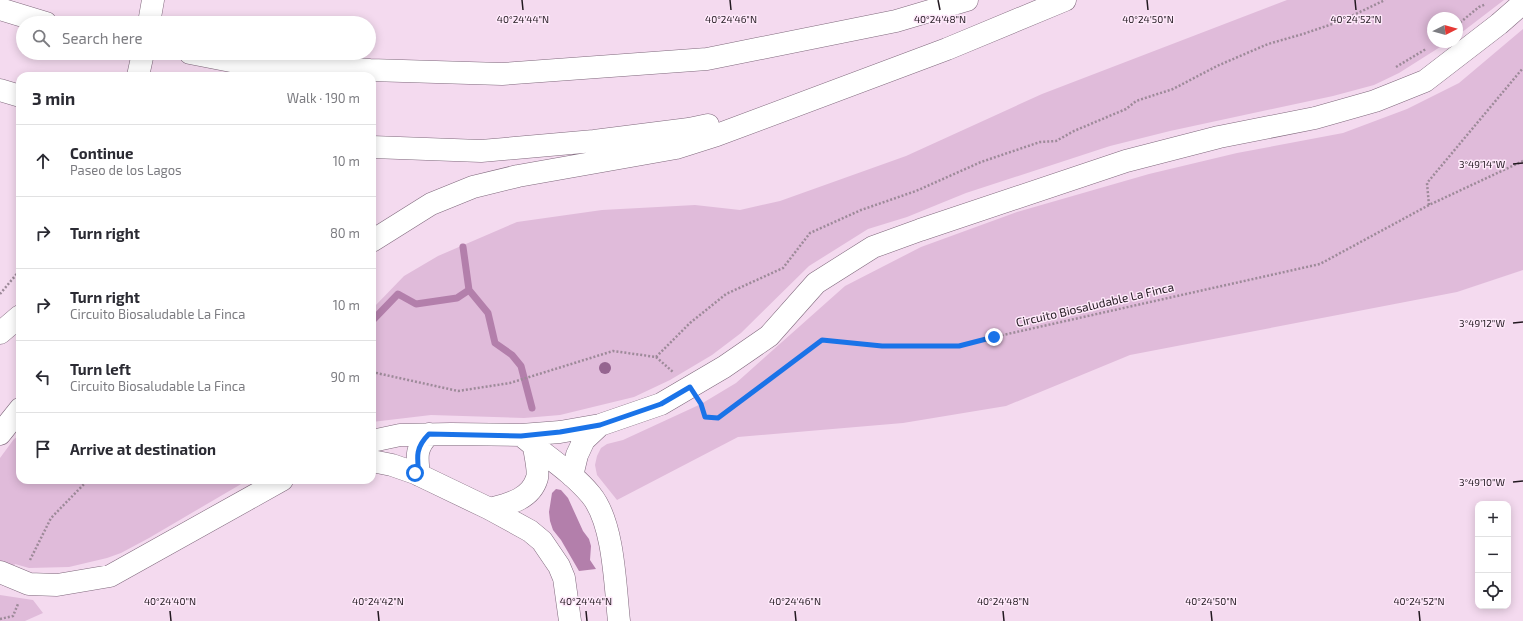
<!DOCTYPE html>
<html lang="en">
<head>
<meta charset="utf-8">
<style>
  body { margin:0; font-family:"Exo 2",sans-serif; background:#f7f7f7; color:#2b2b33 }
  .controls { position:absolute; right:12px; bottom:12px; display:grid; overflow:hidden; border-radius:8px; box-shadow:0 2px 10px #0003 }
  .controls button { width:36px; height:36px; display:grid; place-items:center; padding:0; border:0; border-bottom:1px solid #e1e1e2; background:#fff; color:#2b2b33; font:20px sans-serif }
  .compass { position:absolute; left:1427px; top:12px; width:36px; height:36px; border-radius:50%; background:#fff; box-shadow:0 2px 10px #0003; rotate:84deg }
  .stop { position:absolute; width:12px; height:12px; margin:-9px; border:3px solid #1a73e8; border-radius:50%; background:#fff }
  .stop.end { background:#1a73e8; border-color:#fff; box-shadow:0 1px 4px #0008 }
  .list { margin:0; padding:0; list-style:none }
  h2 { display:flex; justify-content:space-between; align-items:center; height:52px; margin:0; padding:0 16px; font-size:17px }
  h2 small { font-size:13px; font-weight:400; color:#7c7c81 }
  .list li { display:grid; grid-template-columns:26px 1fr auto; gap:12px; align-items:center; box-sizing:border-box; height:72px; padding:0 16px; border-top:1px solid #e1e1e2 }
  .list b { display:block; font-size:15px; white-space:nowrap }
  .list p { margin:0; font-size:13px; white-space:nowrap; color:#7c7c81 }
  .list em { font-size:13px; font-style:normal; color:#7c7c81 }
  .icon { flex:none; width:22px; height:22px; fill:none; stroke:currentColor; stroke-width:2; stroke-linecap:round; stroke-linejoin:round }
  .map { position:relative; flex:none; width:1523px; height:621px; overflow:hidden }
  .search { position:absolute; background:#fff; box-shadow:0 2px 10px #0003; left:16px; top:16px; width:360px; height:44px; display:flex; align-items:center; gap:10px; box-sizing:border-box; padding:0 14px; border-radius:22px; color:#7c7c81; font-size:15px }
  .panel { position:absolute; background:#fff; box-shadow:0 2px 10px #0003; left:16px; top:72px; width:360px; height:412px; border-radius:12px }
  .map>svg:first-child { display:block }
  .green { fill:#e0bbda }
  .water { fill:#b37fab }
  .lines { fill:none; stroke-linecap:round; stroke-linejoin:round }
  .stream { stroke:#b37fab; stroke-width:7 }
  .minor-casing { stroke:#7f687c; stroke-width:23 }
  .highway-casing { stroke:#7f687c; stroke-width:23 }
  .path { stroke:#9d8a99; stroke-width:2.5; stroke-dasharray:2 2; stroke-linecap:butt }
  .minor { stroke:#fff; stroke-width:22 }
  .highway { stroke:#fff; stroke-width:22 }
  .tree { fill:#956590 }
  .route { stroke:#1a73e8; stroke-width:5 }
  .ticks { fill:none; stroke:#221920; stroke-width:1.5 }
  .labels { text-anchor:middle; stroke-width:3; stroke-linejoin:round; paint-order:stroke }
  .street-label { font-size:12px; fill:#221920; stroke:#fee9fa }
  .ticks-label { font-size:10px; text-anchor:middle; fill:#221920; stroke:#fee9fa; stroke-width:3; stroke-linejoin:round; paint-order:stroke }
</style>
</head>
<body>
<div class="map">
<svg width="1523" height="621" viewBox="0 0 1523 621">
  <rect width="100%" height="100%" fill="#f4daef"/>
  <path class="green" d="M1287 0H1504L1457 36V18H1433V42H1448L1399 73 1374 85 1333 96 1170 131 1110 146 966 193 907 217 868 229 809 266 741 333 712 355 670 380 634 397 560 415 524 418 431 415 372 422V308L375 306 404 276 438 256 517 222 602 210 695 205 740 210 780 201 906 156 1042 94Z
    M1523 29V270L1457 292 1130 355 1006 406 903 423 738 437 617 500 597 475 595 465 597 456 601 448 607 444 623 440 701 404 736 383 845 286 921 247 1017 212 1149 174 1237 153 1343 133 1407 109 1459 83Z
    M20 435V480H248L149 538 121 553 107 558 69 567 29 568 15 564 11 569 0 562V458L14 439Z
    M0 595 33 600 43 613 25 621H0Z"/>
  <path class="water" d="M556 489 561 490 568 498 583 531 589 539 591 546 590 560 596 569 579 571 561 540 553 530 550 521 549 512 552 493Z"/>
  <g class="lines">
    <path class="stream" d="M463 247 469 290
      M372 321 398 294 416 304 457 298 469 290 488 313 495 343 512 355 521 366 532 408"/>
    <defs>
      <path id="minor" d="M149 23 153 0
        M138 76 143 53
        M0 333 20 316
        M521 435C544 455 571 471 591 495 614 523 615 585 619 621
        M372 441 400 435 451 434 521 435 560 432 600 425 661 404 724 367 769 336 816 283 873 247 920 230 1126 161 1219 137 1315 118 1375 101 1425 81 1499 24 1523 3
        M372 461 392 465 415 473 490 509 530 531 542 541 559 566 564 578 570 621
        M419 475C417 457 415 448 429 434
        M572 476 577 455 584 440 600 425
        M490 509C509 504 531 499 537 478 539 471 535 454 534 447
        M0 572 29 584 57 585 110 576 282 480"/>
      <path id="highway" d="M0 9 46 23
        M190 53 231 61 370 70 502 74 707 59 896 21 967 0
        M0 90 20 96
        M372 147 481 151 594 141 689 129 708 125
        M372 241 431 204 473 187 518 176 676 148 717 135 947 49 1065 0
        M0 434 20 409"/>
    </defs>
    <use href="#minor" class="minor-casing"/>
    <use href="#highway" class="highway-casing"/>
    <path class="path" d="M1457 25 1479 7 1486 4
      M1396 67 1426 49
      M1429 205 1427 183 1523 68
      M0 294 20 270
      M656 357 690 323 726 294 783 268 810 233 861 210 916 191 981 162 1040 142 1056 141 1074 131 1126 109 1136 101 1173 89 1217 66 1268 44 1303 34 1341 21 1385 0
      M372 372 458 391 510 383 613 351 656 357 673 372
      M701 406 705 417 718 418 822 340 882 346H959L994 337 1320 264 1429 205 1523 161
      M30 560 51 518 88 480
      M0 619 13 616 18 604"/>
    <use href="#minor" class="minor"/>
    <use href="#highway" class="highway"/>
  </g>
  <circle class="tree" cx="605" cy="368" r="6"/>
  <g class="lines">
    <path class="route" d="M415 473 419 475C417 457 415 448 429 434L521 436 560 432 600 425 661 404 690 387 701 404 705 417 718 418 822 340 882 346H959L994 337"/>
  </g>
  <path class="ticks" d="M522 0 523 10M730 0 731 10M938 0 940 10M1147 0 1148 10M1355 0 1356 10M1513 164 1523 163M1513 323 1523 322M1513 482 1523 481M170 611 171 621M378 611 379 621M586 611 587 621M795 611 796 621M1003 611 1004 621M1211 611 1212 621M1419 611 1420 621"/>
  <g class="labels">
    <g class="street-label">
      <text transform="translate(1095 305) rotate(-13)" y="4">Circuito Biosaludable La Finca</text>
    </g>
  </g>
  <g class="ticks-label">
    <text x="523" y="23">40°24'44"N</text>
    <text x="731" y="23">40°24'46"N</text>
    <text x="940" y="23">40°24'48"N</text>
    <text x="1148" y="23">40°24'50"N</text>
    <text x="1356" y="23">40°24'52"N</text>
    <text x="1482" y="168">3°49'14"W</text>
    <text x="1482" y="327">3°49'12"W</text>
    <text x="1482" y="486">3°49'10"W</text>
    <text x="170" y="605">40°24'40"N</text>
    <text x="378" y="605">40°24'42"N</text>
    <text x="586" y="605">40°24'44"N</text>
    <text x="795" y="605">40°24'46"N</text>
    <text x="1003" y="605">40°24'48"N</text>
    <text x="1211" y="605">40°24'50"N</text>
    <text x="1419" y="605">40°24'52"N</text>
  </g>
</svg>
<div class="controls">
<button>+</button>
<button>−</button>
<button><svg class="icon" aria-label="locate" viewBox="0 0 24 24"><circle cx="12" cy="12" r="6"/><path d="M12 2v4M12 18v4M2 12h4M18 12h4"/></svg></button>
</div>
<svg class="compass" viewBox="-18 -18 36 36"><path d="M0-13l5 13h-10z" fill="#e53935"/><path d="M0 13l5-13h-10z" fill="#7c7c81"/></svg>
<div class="stop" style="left:415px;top:473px"></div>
<div class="stop end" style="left:994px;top:337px"></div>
<div class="search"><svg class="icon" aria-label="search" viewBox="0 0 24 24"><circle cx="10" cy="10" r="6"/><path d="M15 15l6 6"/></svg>Search here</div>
<section class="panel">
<h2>3 min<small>Walk · 190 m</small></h2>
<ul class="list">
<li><svg class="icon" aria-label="ahead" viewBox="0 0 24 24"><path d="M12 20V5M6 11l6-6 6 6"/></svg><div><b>Continue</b><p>Paseo de los Lagos</p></div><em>10 m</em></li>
<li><svg class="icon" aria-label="right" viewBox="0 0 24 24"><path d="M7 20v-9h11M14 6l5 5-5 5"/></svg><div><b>Turn right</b></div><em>80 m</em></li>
<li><svg class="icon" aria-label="right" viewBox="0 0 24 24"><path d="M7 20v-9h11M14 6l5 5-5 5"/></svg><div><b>Turn right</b><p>Circuito Biosaludable La Finca</p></div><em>10 m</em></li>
<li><svg class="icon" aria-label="left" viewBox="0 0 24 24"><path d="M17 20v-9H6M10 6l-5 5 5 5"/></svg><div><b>Turn left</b><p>Circuito Biosaludable La Finca</p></div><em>90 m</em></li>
<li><svg class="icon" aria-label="arrive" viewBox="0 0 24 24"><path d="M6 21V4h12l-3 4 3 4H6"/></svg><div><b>Arrive at destination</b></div></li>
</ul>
</section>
</div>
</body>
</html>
